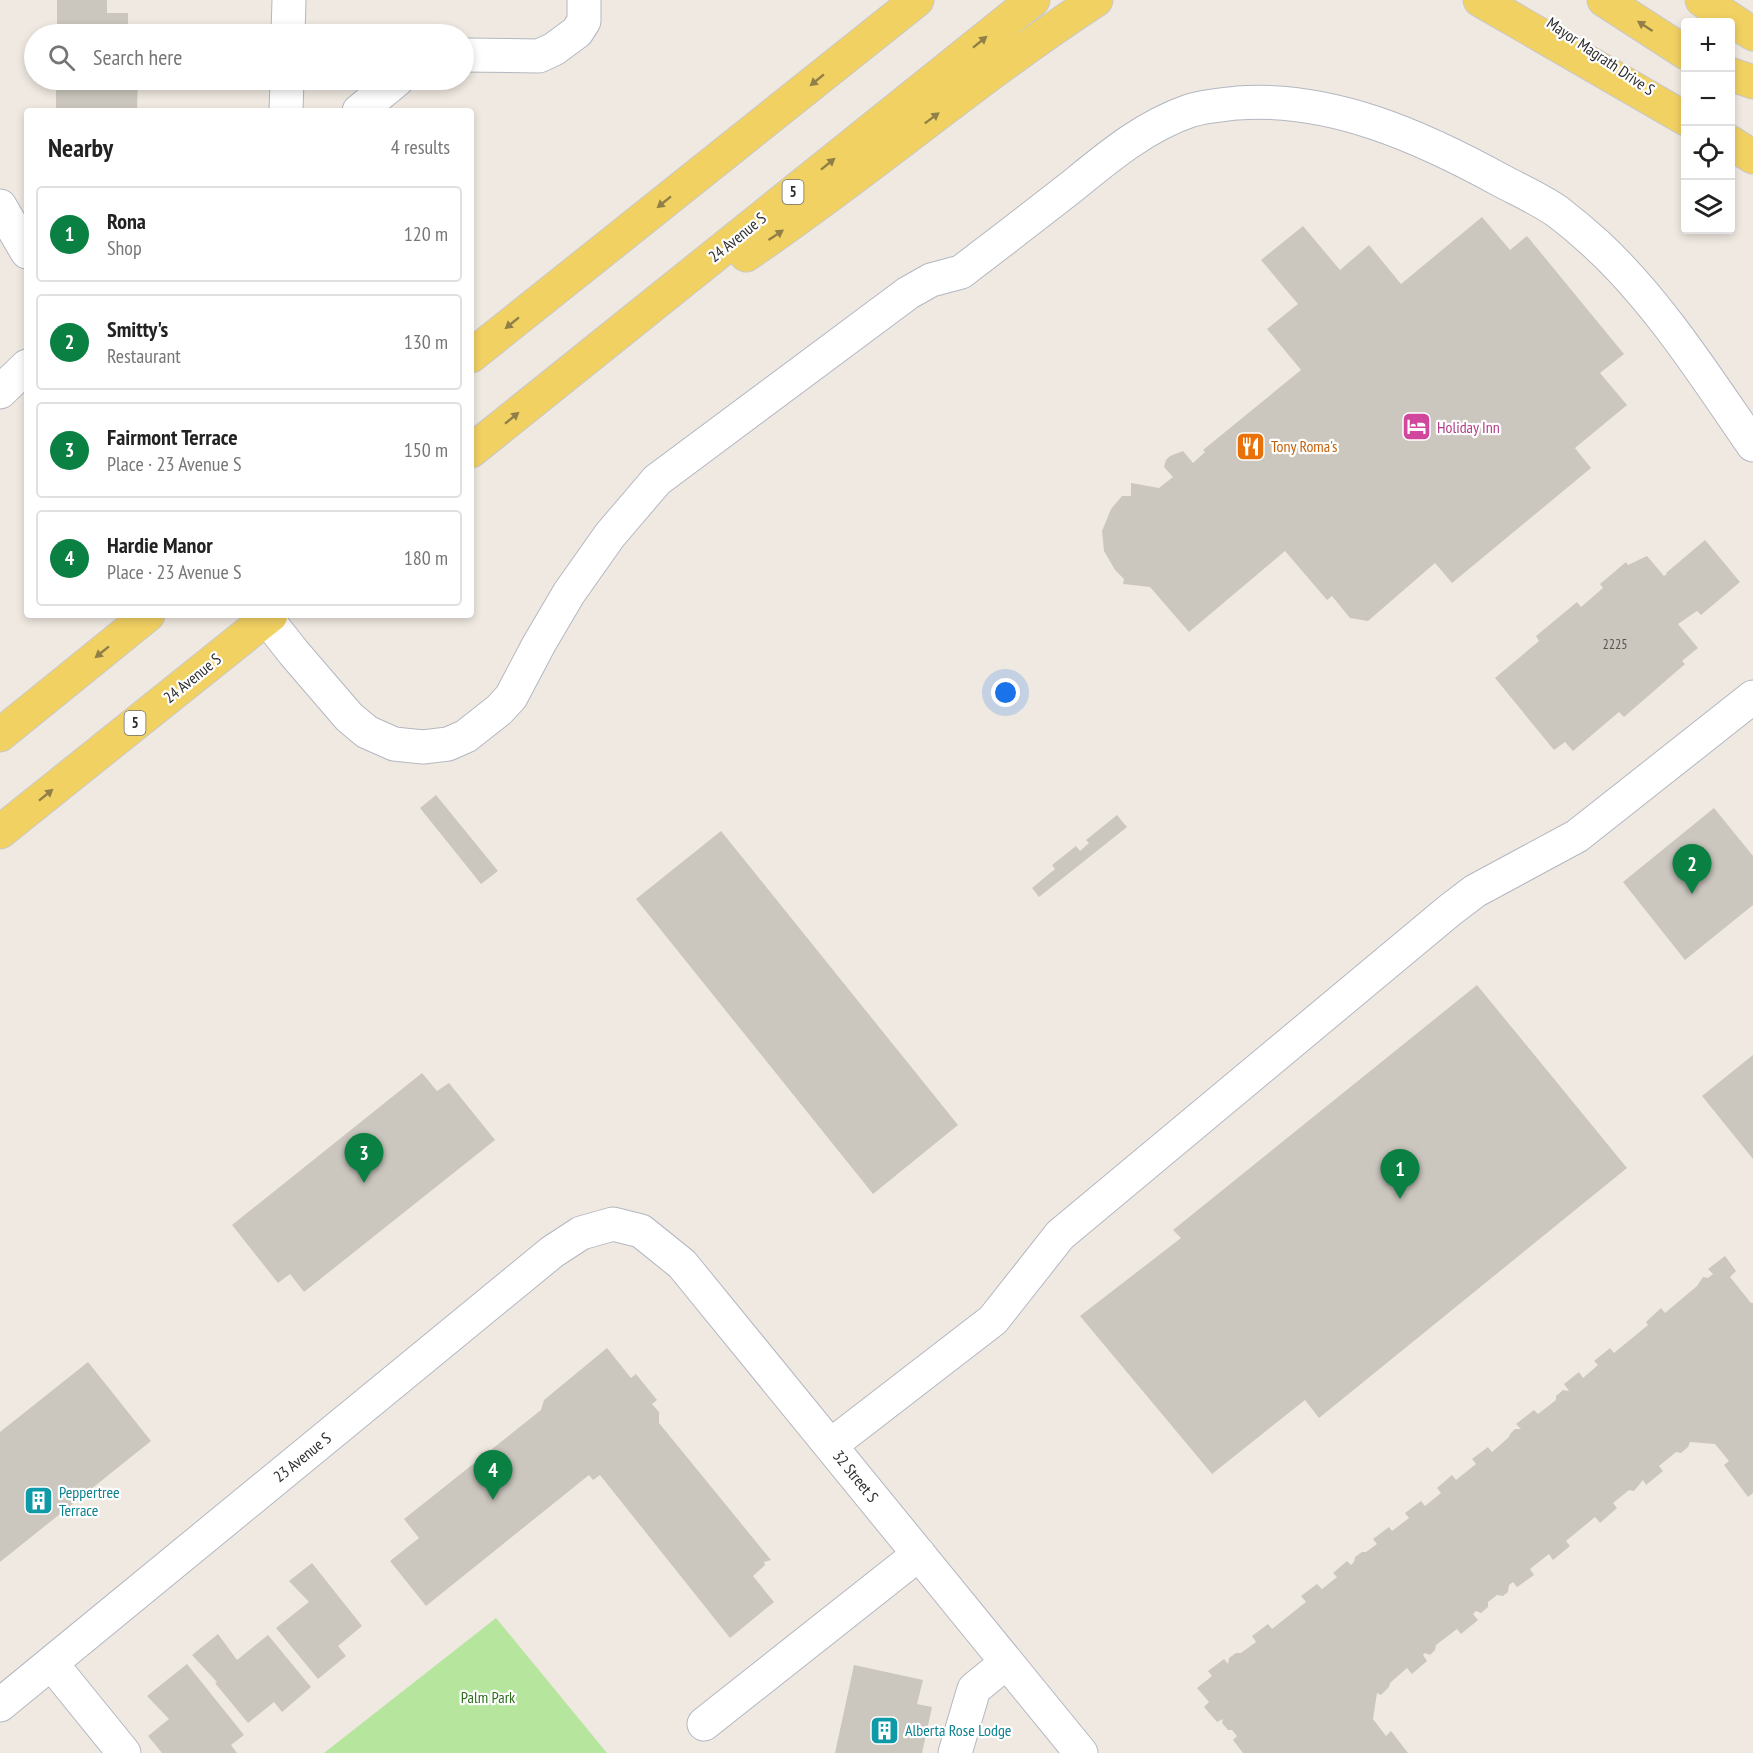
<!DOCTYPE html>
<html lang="en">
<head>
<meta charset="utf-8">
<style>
  body { margin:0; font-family:"PT Sans Narrow",sans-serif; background:#f6f6f6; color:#222 }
  .controls { position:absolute; right:18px; top:18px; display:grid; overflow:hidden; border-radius:6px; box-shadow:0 3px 9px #0003 }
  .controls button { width:54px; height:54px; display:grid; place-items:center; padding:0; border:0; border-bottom:2px solid #e0e0e0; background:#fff; color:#222; font:30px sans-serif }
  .you { position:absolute; left:1006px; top:693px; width:21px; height:21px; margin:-15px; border:4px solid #fff; border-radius:50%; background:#1a73e8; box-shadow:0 0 0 9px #1a73e833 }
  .badge { display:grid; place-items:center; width:39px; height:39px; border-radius:50%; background:#0b8043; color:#fff; font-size:20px; font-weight:700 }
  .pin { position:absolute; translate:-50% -50px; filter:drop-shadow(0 2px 3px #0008) }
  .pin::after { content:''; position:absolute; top:32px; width:21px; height:18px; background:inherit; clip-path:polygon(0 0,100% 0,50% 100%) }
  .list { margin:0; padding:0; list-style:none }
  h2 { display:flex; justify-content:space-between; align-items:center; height:78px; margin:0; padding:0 24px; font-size:26px }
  h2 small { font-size:20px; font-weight:400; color:#767676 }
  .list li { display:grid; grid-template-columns:39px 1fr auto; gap:18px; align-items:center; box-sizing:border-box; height:96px; margin:0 12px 12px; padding:0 12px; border:2px solid #e0e0e0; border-radius:6px }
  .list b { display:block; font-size:22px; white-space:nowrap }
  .list p { margin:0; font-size:20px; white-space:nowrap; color:#767676 }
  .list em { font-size:20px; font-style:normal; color:#767676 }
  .icon { flex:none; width:33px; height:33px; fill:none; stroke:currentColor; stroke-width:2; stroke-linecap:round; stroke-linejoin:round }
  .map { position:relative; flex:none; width:1753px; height:1753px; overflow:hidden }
  .search { position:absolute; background:#fff; box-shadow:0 3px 9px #0003; left:24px; top:24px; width:450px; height:66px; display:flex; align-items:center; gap:15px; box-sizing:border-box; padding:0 21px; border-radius:33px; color:#767676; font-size:22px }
  .panel { position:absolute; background:#fff; box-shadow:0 3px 9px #0003; left:24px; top:108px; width:450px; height:510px; border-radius:6px }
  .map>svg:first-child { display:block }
  .green { fill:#b6e59e }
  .building { fill:#cbc7bf }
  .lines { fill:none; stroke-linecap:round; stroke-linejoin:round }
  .minor-casing { stroke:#b4b7c1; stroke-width:35 }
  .major-casing { stroke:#c9c9c9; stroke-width:35 }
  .minor { stroke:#fff; stroke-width:33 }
  .major { stroke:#f2d163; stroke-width:33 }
  .oneway { fill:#908048 }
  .labels { text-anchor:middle; stroke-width:4.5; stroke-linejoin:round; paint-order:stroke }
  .number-label { font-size:14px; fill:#555452 }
  .shield { fill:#fff; stroke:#6d6d6d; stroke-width:1.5 }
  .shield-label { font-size:15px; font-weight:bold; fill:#2e2e2e }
  .street-label { font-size:16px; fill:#2e2e2e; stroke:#fff }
  .hotel-label { font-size:16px; fill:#b23c85; stroke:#fff; text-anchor:start }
  .food-label { font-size:16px; fill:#c56008; stroke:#fff; text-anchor:start }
  .culture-label { font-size:16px; fill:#0d838f; stroke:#fff; text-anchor:start }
  .park-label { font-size:16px; fill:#2c6e1b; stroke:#fff }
</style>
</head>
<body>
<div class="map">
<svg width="1753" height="1753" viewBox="0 0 1753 1753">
  <rect width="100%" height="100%" fill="#efe9e1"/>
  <path class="green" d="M496 1618 607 1753H324Z"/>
  <path class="building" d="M57 0H107V13H128V34H57Z
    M56 80H138L137 108 126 109V111H56Z
    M1482 217 1510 250 1527 236 1624 354 1600 373 1627 405 1575 448 1591 468 1452 583 1435 563 1368 621 1350 618 1332 596 1327 600 1285 551 1189 632 1150 587 1123 584 1124 579 1115 570 1104 551 1102 531 1111 509 1122 496H1131V483L1159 488 1173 477 1164 467 1166 460 1170 456 1183 451 1193 463 1205 452 1203 450 1301 370 1267 329 1298 304 1261 260 1303 226 1340 270 1369 245 1401 284Z
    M1705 540 1740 582 1701 615 1697 611 1678 624 1698 648 1682 661 1685 664 1624 717 1619 712 1573 751 1565 742 1554 750 1495 678 1539 641 1536 636 1577 602 1581 607 1603 588 1600 584 1626 562 1628 565 1647 556 1664 576 1667 574 1666 573Z
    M436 795 498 871 481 884 420 808Z
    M1714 808 1753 856V905L1685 960 1623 882Z
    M1117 815 1127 827 1039 897 1032 888 1055 869 1052 865 1076 846 1080 851 1089 843 1086 840Z
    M721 831 958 1125 873 1194 636 899Z
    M1477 985 1627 1168 1319 1418 1305 1400 1212 1474 1080 1316 1181 1238 1173 1230Z
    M1753 1055V1159L1702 1096Z
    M422 1073 437 1091 449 1083 495 1140 304 1292 290 1274 278 1283 232 1225Z
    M1725 1256 1736 1271 1730 1277 1751 1303H1753V1493L1748 1497 1724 1465 1729 1461 1715 1444 1690 1442 1688 1447 1681 1453 1676 1452 1659 1466 1663 1471 1646 1485 1643 1480 1634 1491 1629 1490 1613 1503 1617 1508 1600 1523 1595 1517 1566 1541 1570 1546 1553 1560 1549 1554 1530 1569 1534 1575 1517 1587 1513 1582 1509 1585 1508 1592 1503 1596 1497 1595 1488 1602V1607L1481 1613 1476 1611 1473 1614 1478 1620 1461 1634 1457 1629 1436 1645 1435 1650 1430 1655 1425 1653 1423 1655 1427 1661 1412 1674 1407 1668 1390 1683 1389 1687 1381 1695 1377 1693 1373 1719 1386 1736 1391 1731 1408 1753H1243L1233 1740 1237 1736 1232 1730H1228L1222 1723 1223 1719 1217 1722 1204 1707 1209 1702 1197 1688 1212 1676 1208 1671 1224 1659 1228 1664 1229 1658 1236 1653H1241L1256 1642 1252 1636 1268 1624 1272 1629 1306 1602 1301 1596 1317 1584 1322 1589 1337 1577 1333 1573 1347 1561 1351 1565 1354 1562 1355 1557 1362 1552H1366L1377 1544 1373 1539 1389 1527 1392 1531 1409 1518 1405 1513 1421 1501 1425 1506 1441 1493 1437 1488 1452 1475 1456 1480 1476 1464 1472 1459 1488 1447 1492 1452 1509 1437 1510 1434 1515 1429H1521L1516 1424 1534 1410 1538 1414 1556 1400V1396L1563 1390 1569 1391 1564 1384 1579 1372 1583 1378 1598 1365 1594 1361 1610 1348 1614 1353 1648 1325 1646 1322 1661 1308 1665 1313 1697 1286 1703 1277 1708 1278 1713 1274 1708 1269Z
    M607 1348 631 1378 636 1374 657 1400 652 1404 659 1412V1423L771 1560 764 1562 765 1565 753 1576 774 1602 730 1638 600 1475 593 1480 589 1475 426 1606 390 1561 419 1538 404 1519 541 1410 544 1400Z
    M88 1362 151 1441 0 1562V1432Z
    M312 1563 362 1626 338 1646 346 1656 318 1679 276 1628 309 1602 289 1581Z
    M218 1634 237 1660 268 1635 311 1687 282 1712 274 1702 248 1723 215 1683 217 1682 192 1655Z
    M187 1664 244 1735 231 1745 237 1753H162L148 1736 169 1719 147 1696Z
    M854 1665 923 1680 917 1704 932 1707 922 1753H835Z"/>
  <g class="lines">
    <defs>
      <path id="minor" d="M288 34 289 0
        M464 55 539 56 554 49 577 32 584 21V0
        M286 111 287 80
        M359 111 397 80
        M0 206 27 252
        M0 392 27 366
        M264 615 294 653 349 717 367 732 394 744 423 747 448 744 466 736 499 710 511 697 539 644 569 593 610 535 657 480 908 293 931 280 961 272C998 244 1034 216 1070 188 1107 158 1143 127 1189 111 1204 106 1221 105 1237 103 1331 96 1422 137 1502 181 1521 191 1541 200 1558 212 1571 222 1584 233 1596 244 1657 300 1706 377 1753 445
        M831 1445 993 1320 1060 1235 1450 910 1475 891 1577 836 1753 697
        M51 1663 124 1753
        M0 1705 552 1252 581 1233 613 1224 641 1231 682 1264 1081 1753
        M704 1724 919 1554
        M955 1753 974 1689 1007 1662"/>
      <path id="major" d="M1480 0 1686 119
        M1604 0 1686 53
        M1702 0 1753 34
        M1730 74 1753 82
        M1730 142 1753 157
        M746 255C866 174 975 79 1096 0
        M471 356 917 0
        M471 451 1033 0
        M0 735 148 615
        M0 832 271 615"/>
    </defs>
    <use href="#minor" class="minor-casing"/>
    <use href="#major" class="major-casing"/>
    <use href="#minor" class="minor"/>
    <use href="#major" class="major"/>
  </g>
  <defs><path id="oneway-solid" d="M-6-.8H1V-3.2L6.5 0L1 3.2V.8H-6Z" transform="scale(1.5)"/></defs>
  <g class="oneway">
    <use href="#oneway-solid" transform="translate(1645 26) rotate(-147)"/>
    <use href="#oneway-solid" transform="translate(980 42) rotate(-39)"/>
    <use href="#oneway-solid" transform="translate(817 80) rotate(141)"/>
    <use href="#oneway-solid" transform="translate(932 118) rotate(-37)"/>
    <use href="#oneway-solid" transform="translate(828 164) rotate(-39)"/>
    <use href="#oneway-solid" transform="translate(664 202) rotate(141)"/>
    <use href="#oneway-solid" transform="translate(776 235) rotate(-34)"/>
    <use href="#oneway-solid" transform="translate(512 323) rotate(141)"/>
    <use href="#oneway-solid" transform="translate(512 418) rotate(-39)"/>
    <use href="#oneway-solid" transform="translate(102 652) rotate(141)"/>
    <use href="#oneway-solid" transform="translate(46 795) rotate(-39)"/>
  </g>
  <defs>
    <symbol id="hotel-square" viewBox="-11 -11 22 22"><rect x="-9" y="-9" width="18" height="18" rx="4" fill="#d1479c" stroke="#fff"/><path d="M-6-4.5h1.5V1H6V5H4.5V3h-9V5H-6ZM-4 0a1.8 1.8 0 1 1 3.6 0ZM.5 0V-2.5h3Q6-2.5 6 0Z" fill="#fff"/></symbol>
    <symbol id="restaurant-square" viewBox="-11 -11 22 22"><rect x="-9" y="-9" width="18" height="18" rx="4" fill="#e8710a" stroke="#fff"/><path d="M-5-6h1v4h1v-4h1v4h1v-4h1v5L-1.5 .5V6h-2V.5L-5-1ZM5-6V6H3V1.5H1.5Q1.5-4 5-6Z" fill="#fff"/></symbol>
    <symbol id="building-square" viewBox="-11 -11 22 22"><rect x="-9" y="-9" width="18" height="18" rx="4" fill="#0f9aa8" stroke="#fff"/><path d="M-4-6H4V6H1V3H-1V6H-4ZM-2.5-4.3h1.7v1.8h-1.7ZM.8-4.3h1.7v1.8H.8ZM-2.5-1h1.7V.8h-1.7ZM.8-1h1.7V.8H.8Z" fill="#fff"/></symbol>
  </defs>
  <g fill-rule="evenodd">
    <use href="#hotel-square" x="1400" y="410" width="33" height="33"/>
    <use href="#restaurant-square" x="1234" y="430" width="33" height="33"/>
    <use href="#building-square" x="22" y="1484" width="33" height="33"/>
    <use href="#building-square" x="868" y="1714" width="33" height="33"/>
  </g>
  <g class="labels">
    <g class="number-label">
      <text x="1615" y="649">2225</text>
    </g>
    <g class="shield">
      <rect x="782.5" y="180" width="21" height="24" rx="4.5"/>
      <rect x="124.5" y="711" width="21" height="24" rx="4.5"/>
    </g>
    <g class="shield-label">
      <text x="793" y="197">5</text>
      <text x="135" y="728">5</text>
    </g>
    <g class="street-label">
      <text transform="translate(1601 56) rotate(34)" y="6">Mayor Magrath Drive S</text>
      <text transform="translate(737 237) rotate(-39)" y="6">24 Avenue S</text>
      <text transform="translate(192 678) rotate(-39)" y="6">24 Avenue S</text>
      <text transform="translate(302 1457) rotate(-39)" y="6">23 Avenue S</text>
      <text transform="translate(856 1476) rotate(51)" y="6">32 Street S</text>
    </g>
    <g class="hotel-label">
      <text x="1437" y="433">Holiday Inn</text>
    </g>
    <g class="food-label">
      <text x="1271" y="452">Tony Roma's</text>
    </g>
    <g class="culture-label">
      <text x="59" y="1498">Peppertree<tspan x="59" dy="18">Terrace</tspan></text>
      <text x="905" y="1736">Alberta Rose Lodge</text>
    </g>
    <g class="park-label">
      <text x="488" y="1703">Palm Park</text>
    </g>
  </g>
</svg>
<div class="controls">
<button>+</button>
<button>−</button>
<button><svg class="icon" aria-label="locate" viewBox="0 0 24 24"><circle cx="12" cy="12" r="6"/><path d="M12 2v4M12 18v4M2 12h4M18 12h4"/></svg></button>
<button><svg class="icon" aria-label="layers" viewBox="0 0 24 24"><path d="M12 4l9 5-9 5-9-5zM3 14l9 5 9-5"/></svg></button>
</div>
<div class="you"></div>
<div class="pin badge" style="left:1400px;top:1199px">1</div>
<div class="pin badge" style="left:1692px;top:894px">2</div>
<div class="pin badge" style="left:364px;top:1183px">3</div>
<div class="pin badge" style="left:493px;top:1500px">4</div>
<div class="search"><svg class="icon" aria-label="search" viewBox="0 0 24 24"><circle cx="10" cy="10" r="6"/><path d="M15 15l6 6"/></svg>Search here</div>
<section class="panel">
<h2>Nearby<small>4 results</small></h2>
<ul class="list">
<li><span class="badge">1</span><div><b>Rona</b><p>Shop</p></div><em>120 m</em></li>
<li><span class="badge">2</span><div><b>Smitty's</b><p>Restaurant</p></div><em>130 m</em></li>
<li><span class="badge">3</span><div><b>Fairmont Terrace</b><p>Place · 23 Avenue S</p></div><em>150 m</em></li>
<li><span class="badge">4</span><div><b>Hardie Manor</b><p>Place · 23 Avenue S</p></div><em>180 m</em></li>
</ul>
</section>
</div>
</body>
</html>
